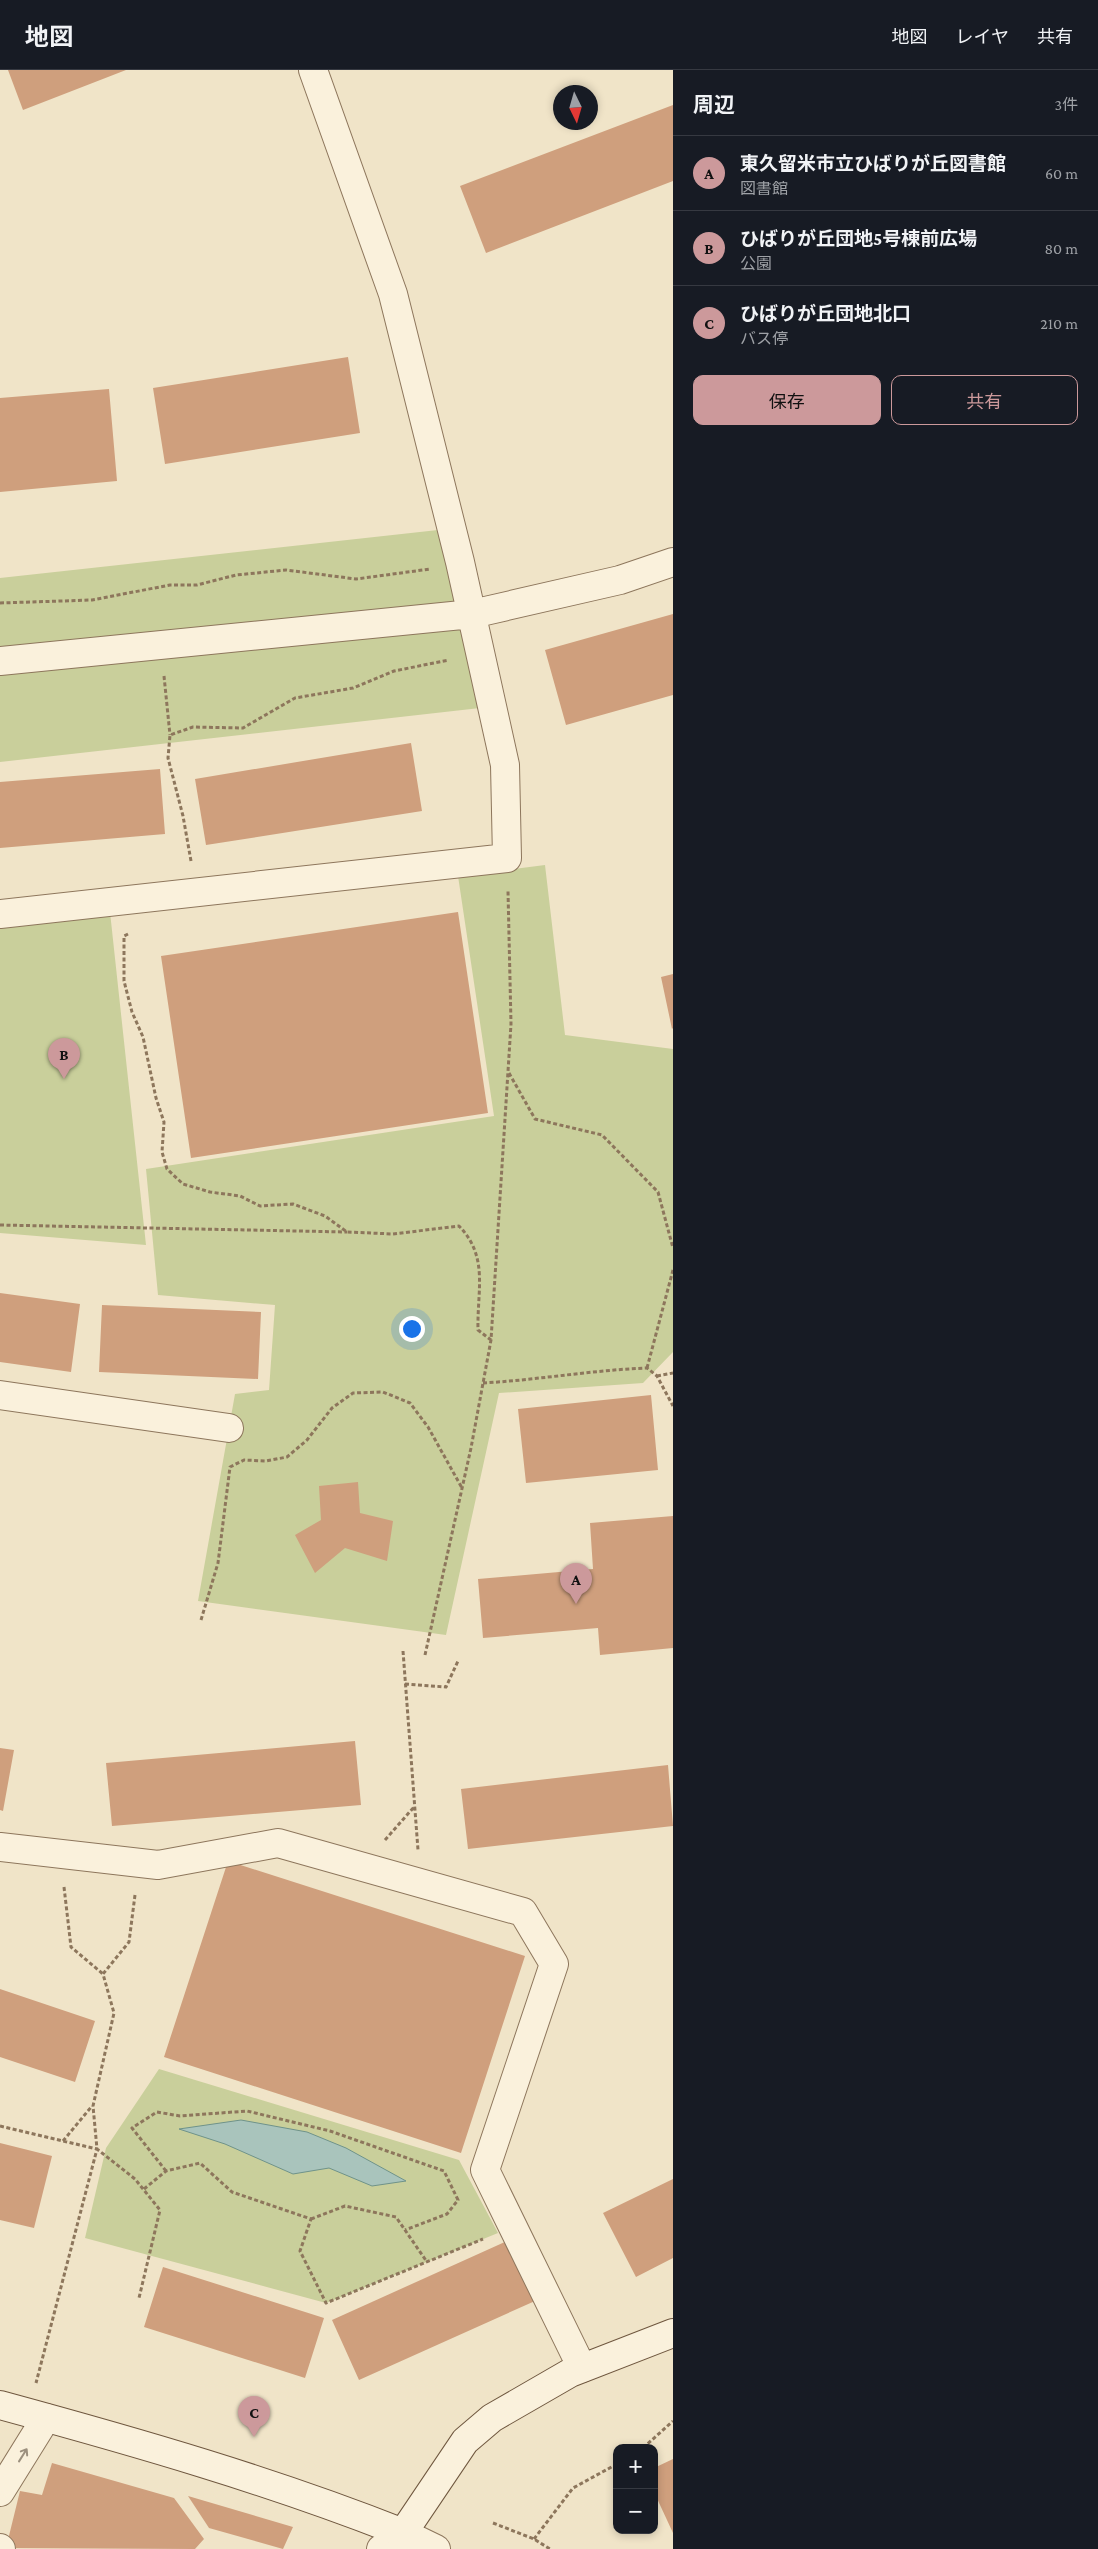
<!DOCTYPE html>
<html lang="ja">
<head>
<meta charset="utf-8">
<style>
  body { margin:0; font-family:"Crimson Pro","Noto Sans JP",serif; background:#20242c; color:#f1f3f6 }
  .controls { position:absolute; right:15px; bottom:15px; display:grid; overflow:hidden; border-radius:10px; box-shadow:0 2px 8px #0003 }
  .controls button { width:45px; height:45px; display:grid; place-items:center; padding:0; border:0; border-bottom:1px solid #363941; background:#171b24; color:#f1f3f6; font:25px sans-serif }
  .compass { position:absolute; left:553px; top:15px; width:45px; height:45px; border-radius:50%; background:#171b24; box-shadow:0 2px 8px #0003; rotate:175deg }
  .you { position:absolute; left:411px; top:1258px; width:18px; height:18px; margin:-12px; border:4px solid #fff; border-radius:50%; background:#1a73e8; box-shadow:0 0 0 8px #1a73e833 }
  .badge { display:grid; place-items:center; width:32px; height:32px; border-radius:50%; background:#cc999b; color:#111; font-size:16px; font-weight:700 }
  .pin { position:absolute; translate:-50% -41px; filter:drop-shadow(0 1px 2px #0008) }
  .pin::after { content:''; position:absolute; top:26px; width:18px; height:15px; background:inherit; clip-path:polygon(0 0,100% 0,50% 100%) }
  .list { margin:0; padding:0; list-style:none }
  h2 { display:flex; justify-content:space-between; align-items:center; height:65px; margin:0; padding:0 20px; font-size:21px }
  h2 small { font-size:16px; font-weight:400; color:#9ea1a6 }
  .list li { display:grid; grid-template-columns:32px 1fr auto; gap:15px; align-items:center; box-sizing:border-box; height:75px; padding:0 20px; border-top:1px solid #363941 }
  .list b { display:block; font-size:19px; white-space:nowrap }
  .list p { margin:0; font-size:16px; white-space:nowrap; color:#9ea1a6 }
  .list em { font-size:16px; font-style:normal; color:#9ea1a6 }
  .actions { display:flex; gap:10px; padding:15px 20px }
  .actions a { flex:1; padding:11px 0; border:1px solid #cc999b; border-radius:10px; text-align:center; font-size:18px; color:#cc999b }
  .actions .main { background:#cc999b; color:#111 }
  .map { position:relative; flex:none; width:673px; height:2479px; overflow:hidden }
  header { display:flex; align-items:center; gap:30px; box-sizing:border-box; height:70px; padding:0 25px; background:#171b24; border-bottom:1px solid #363941 }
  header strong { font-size:24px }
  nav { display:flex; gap:28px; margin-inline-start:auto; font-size:18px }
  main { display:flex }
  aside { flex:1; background:#171b24 }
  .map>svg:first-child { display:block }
  .green { fill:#c9cf9b }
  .water { fill:#a9c4bc; stroke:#6f938a }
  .building { fill:#cf9f7d }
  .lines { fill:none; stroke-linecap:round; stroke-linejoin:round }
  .street-casing { stroke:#8d765c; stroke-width:30 }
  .secondary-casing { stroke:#6f573f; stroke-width:30 }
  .path { stroke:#8d765c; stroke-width:3; stroke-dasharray:4 2.5; stroke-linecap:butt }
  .street { stroke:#faf1dc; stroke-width:28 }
  .secondary { stroke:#faf1dc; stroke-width:28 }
  .oneway { stroke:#9c907e }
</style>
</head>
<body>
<header>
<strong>地図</strong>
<nav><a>地図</a><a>レイヤ</a><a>共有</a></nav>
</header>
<main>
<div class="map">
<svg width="673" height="2479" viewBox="0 0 673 2479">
  <rect width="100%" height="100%" fill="#f0e4c8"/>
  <path class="green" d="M438 460 480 638 0 692V508Z
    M545 795 565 965 673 979V1282L643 1313 499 1323 446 1565 198 1531 235 1324 269 1320 275 1235 158 1225 146 1099 494 1046 458 806Z
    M110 842 146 1175 0 1163V854Z
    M159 1999 459 2090 498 2163 326 2233 85 2168 106 2078Z"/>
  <path class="water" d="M241 2050 307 2062 346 2078 406 2111 372 2116 329 2098 293 2104 225 2074 179 2059Z"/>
  <path class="building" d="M8 0H126L23 40Z
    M673 35V111L486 183 460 116Z
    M348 287 360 363 165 394 153 318Z
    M109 319 117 411 0 422V328Z
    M673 544V625L566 655 545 580Z
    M411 673 422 741 206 775 195 709Z
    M160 699 165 764 0 778V712Z
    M458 842 488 1043 191 1088 161 886Z
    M673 904V958L672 959 661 907Z
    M0 1223 80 1234 71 1302 0 1292Z
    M102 1235 261 1242 258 1309 99 1302Z
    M651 1325 658 1400 526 1413 518 1339Z
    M358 1412 360 1443 393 1451 387 1491 345 1478 315 1503 295 1465 321 1450 319 1416Z
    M673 1446V1578L600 1585 598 1558 483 1568 478 1509 593 1499 590 1453Z
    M355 1671 361 1735 112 1756 106 1693Z
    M0 1678 14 1680 3 1741 0 1740Z
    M668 1695 673 1756 468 1779 461 1719Z
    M228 1791 525 1886 461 2083 164 1987Z
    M0 1919 95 1951 75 2012 0 1987Z
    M0 2073 52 2086 34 2158 0 2150Z
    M673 2109V2188L636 2207 603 2143Z
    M507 2171 535 2231 359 2310 332 2250Z
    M163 2197 324 2248 305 2308 144 2257Z
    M673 2389V2463L654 2422V2398Z
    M52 2393 174 2428 204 2469 195 2479 6 2478 20 2421 42 2425Z
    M188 2426 293 2457 283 2479 209 2458Z"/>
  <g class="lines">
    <defs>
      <path id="street" d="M0 591 472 544 620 510 673 492
        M0 844 507 788 505 695 460 492 393 224 313 0
        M0 1325 229 1358
        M0 1777 158 1795 278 1773 523 1842 554 1894 485 2100 582 2298
        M0 2422 46 2348
        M0 2478 1 2479
        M381 2479 403 2463 436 2479"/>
      <path id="secondary" d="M0 2335C136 2372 272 2411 403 2463L465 2371 492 2348 570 2303 673 2263"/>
    </defs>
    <use href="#street" class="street-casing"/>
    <use href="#secondary" class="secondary-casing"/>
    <path class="path" d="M0 533 92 530 170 515H197L236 505 286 500 356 509 430 499
      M164 606 170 665
      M191 791 183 746 168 688 170 665 193 657 243 658 295 628 353 618 394 601 449 590
      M128 864 124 866V911L132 942 143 967 156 1028 164 1052 162 1082 167 1099 183 1114 210 1122 240 1126 260 1136 293 1134 325 1146 347 1162 393 1164 459 1156C489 1187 477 1220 478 1260L491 1270
      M509 1003 535 1049 602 1065 658 1122 673 1178
      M0 1155 347 1162
      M647 1298 673 1200
      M657 1306 673 1303
      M483 1313C538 1310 592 1300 647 1298L657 1306 673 1336
      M201 1550 218 1493 230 1397 244 1390 266 1391 287 1387 307 1370 332 1338 353 1323 383 1322 410 1333 428 1357 462 1418
      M403 1581 418 1780
      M425 1585 471 1378 491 1270 511 954 508 821
      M405 1614 446 1617 458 1591
      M385 1770 414 1737
      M64 1817 71 1877 103 1904
      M135 1825 129 1872 103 1904 114 1943 93 2036 97 2079 135 2109 160 2140 139 2228
      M0 2056 97 2079 36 2313
      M63 2071 92 2036
      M166 2101 132 2058 157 2042 180 2046 247 2041 330 2061 444 2101 458 2130 447 2144 405 2160
      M144 2119 166 2101 200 2093 232 2122 311 2149 300 2181 326 2233 483 2169
      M311 2149 345 2136 396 2147 427 2192
      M643 2378 673 2351
      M493 2453 534 2469 550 2479
      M534 2469 573 2418 617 2394"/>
    <use href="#street" class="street"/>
    <use href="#secondary" class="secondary"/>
  </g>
  <defs><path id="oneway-shaft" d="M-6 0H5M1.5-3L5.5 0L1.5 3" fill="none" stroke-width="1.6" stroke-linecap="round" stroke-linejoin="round" transform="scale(1.25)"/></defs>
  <use class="oneway" href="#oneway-shaft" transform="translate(23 2385) rotate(-58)"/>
</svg>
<div class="controls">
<button>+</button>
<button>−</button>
</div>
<svg class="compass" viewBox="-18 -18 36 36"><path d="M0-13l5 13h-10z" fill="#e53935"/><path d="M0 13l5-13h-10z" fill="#9ea1a6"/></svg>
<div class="you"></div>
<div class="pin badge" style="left:576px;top:1534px">A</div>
<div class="pin badge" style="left:64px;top:1009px">B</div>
<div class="pin badge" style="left:254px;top:2367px">C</div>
</div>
<aside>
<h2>周辺<small>3件</small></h2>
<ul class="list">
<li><span class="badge">A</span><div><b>東久留米市立ひばりが丘図書館</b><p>図書館</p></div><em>60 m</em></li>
<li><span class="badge">B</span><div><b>ひばりが丘団地5号棟前広場</b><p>公園</p></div><em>80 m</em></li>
<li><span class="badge">C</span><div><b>ひばりが丘団地北口</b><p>バス停</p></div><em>210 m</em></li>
</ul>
<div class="actions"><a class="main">保存</a><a>共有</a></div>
</aside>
</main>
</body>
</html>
